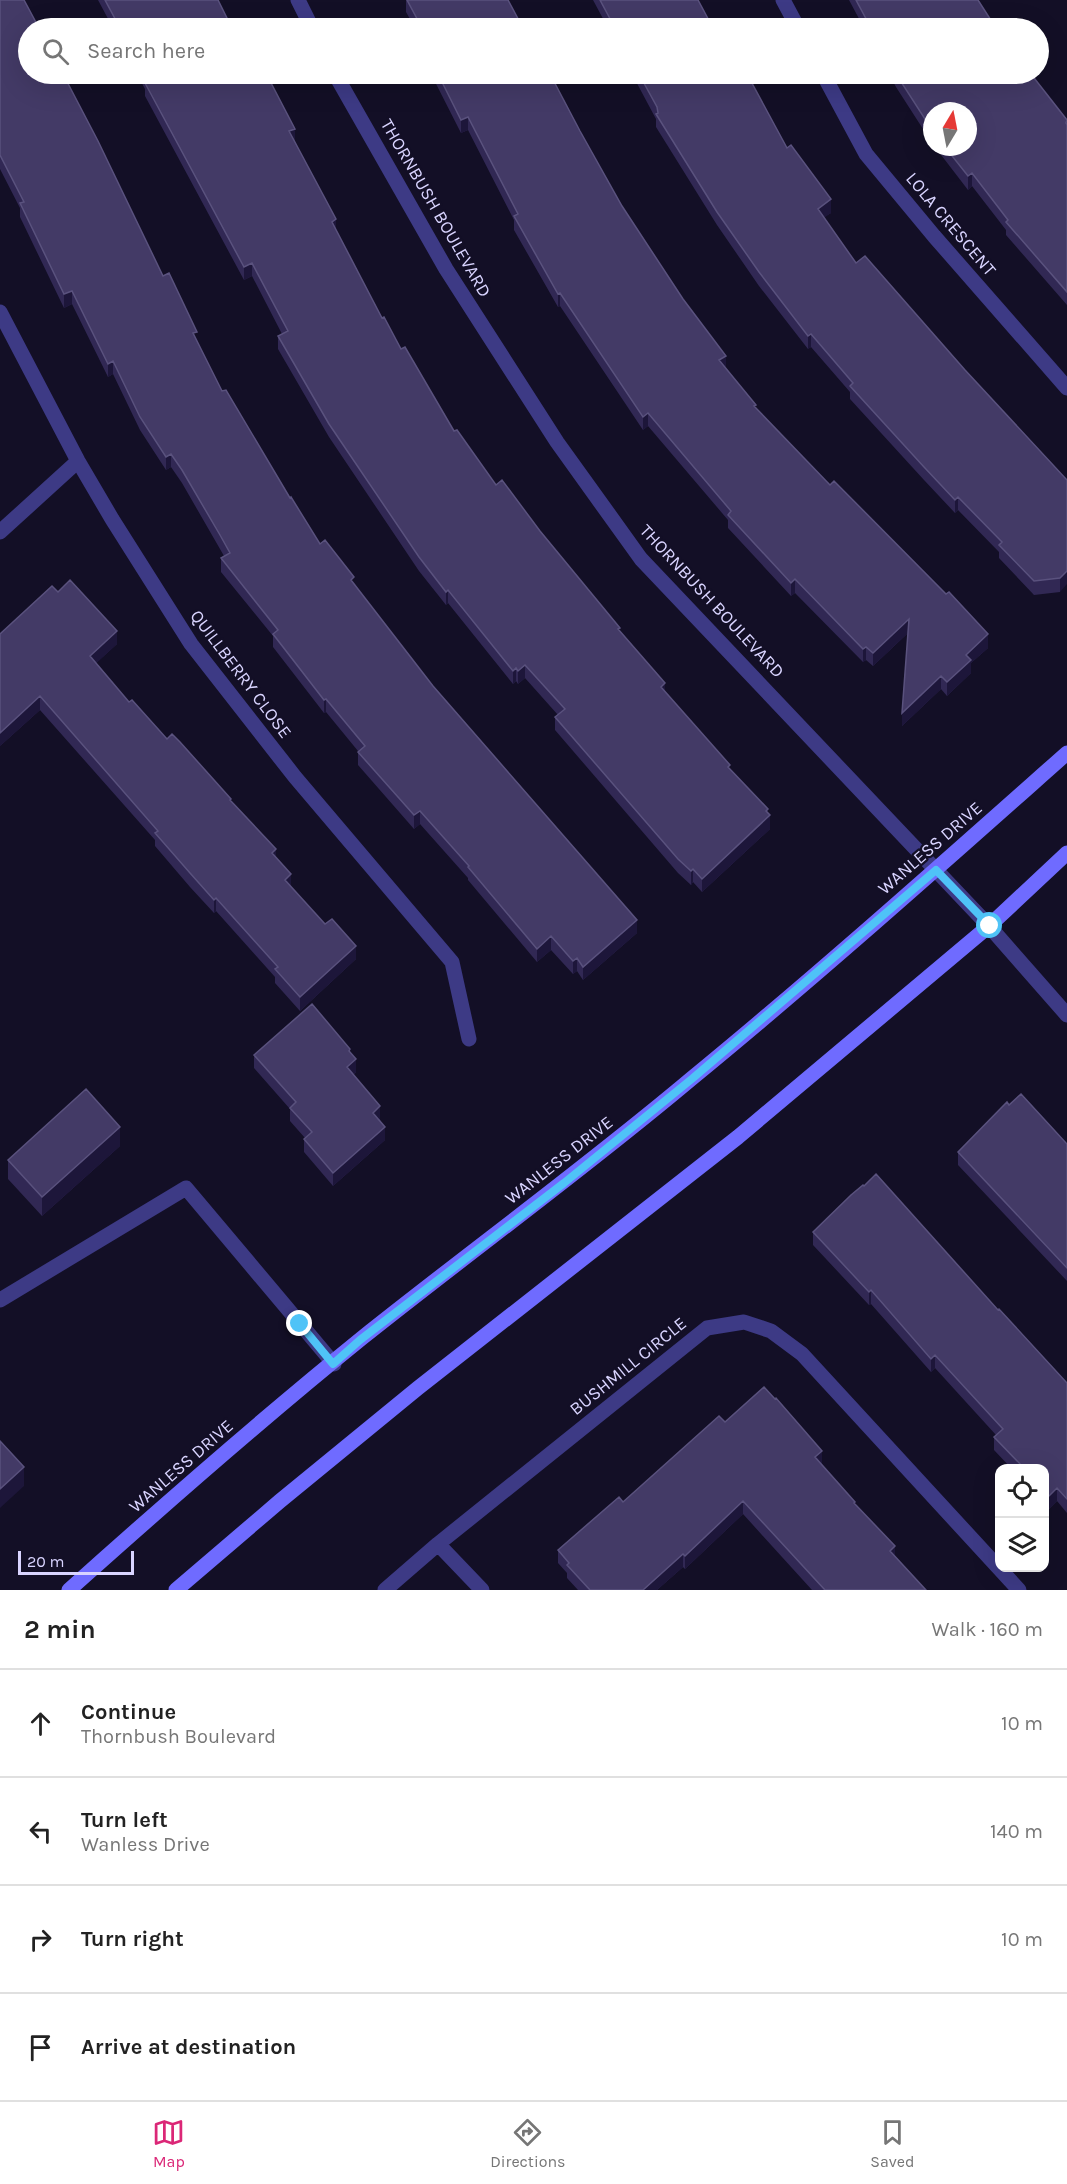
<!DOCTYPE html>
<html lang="en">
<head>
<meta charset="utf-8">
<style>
  body { margin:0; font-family:Karla,sans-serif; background:#f6f6f6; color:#222 }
  .controls { position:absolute; right:18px; bottom:18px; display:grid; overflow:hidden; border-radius:12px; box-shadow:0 6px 24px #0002 }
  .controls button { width:54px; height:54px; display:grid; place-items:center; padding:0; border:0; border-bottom:2px solid #e0e0e0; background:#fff; color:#222; font:30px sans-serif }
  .compass { position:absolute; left:923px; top:102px; width:54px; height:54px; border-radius:50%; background:#fff; box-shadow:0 6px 24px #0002; rotate:10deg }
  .scale { position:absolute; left:18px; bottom:15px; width:116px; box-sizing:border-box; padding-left:6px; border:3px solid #d9d4ff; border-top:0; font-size:16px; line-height:21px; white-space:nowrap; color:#d9d4ff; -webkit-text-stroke:4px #130f26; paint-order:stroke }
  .stop { position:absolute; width:18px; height:18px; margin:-14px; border:4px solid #4fc3f7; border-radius:50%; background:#fff }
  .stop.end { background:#4fc3f7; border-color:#fff; box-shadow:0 2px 6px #0008 }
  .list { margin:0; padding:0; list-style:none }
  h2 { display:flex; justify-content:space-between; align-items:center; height:78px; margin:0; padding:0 24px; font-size:26px }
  h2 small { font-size:20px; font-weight:400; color:#767676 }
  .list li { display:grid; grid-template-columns:39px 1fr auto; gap:18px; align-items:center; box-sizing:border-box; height:108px; padding:0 24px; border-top:2px solid #e0e0e0 }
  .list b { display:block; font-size:22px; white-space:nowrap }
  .list p { margin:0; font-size:20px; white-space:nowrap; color:#767676 }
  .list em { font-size:20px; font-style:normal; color:#767676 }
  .icon { flex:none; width:33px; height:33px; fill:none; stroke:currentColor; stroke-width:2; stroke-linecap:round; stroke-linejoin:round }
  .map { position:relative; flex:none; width:1067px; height:1590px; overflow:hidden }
  .search { position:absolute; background:#fff; box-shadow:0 6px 24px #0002; left:18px; right:18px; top:18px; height:66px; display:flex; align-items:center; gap:15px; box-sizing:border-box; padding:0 21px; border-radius:33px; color:#767676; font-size:22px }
  .sheet { height:510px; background:#fff }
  nav { display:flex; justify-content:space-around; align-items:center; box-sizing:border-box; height:84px; border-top:2px solid #e0e0e0; background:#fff; font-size:16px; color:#767676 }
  nav a { display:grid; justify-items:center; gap:3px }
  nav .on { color:#db2777 }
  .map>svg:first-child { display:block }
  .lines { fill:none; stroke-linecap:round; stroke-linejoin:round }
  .service { stroke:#3d3a85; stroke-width:15 }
  .minor { stroke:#3d3a85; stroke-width:15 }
  .tertiary { stroke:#3d3a85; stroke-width:15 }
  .secondary { stroke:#6f6bff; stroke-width:15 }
  .wall { fill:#312854 }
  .shaded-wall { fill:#1d163a }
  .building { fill:#433a66; stroke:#5a527e; stroke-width:1.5 }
  .route { stroke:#4fc3f7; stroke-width:8 }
  .labels { text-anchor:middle; stroke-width:4.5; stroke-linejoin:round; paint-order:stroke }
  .street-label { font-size:18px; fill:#d9d4ff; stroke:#130f26 }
</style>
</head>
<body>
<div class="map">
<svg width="1067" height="1590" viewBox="0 0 1067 1590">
  <rect width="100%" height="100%" fill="#130f26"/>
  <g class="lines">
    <path class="service" d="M0 1300 186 1188 334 1364"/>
    <path class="minor" d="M783 0 798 28
      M823 74 866 154 934 236 1067 388
      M0 312 78 461 112 519 191 644 295 777 452 962 469 1039
      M0 532 78 461
      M438 1544 482 1590
      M385 1590 438 1544 707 1328 744 1322 771 1331 802 1354 1019 1590"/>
    <path class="tertiary" d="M298 0 312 28
      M335 74 446 269 557 442 641 559 989 926 1067 1015"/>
    <path class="secondary" d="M69 1590C165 1504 262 1419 362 1338 471 1251 584 1169 691 1079 819 974 943 863 1067 753
      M176 1590 280 1501 418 1388 738 1137 989 926 1067 853"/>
  </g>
  <path class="wall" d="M0 0 163 276 222 391 290 498 320 544 354 585 433 686 637 933 583 980 577 971 573 974 551 950 537 962 468 880V878L420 824 414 829 358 765V751L326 712 324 713 273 647V636L221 572V558L224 556 220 549 182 483 171 467 166 470 140 430 113 374 108 377 72 304 64 308 20 217V208L0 169Z
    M98 0H218L228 20 236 28H113Z
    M406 0H508L523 28H415L406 12Z
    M593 0H698L713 28H608Z
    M849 0H978L996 28H864Z
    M137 74H261L295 142 336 231 382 318 454 431 496 485 540 531 620 631 665 693 768 813 770 829 702 892 693 882 691 885 678 873 555 730V717L558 715 525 678 518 684 516 681 513 684 448 603 446 605 419 571 329 437 278 349V336L282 334 252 276 244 280 145 96V89Z
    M431 74H550L580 131 622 206 726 368 756 409 988 648 971 663V673L947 696 941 689 902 726 908 633 873 666 866 660 863 662 795 593 791 596 728 528V520L648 426 643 430 560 306 558 307 514 230V220L468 130 461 133Z
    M632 74H747L787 148 831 213 824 217 856 263 965 370 1067 480 1060 592 1034 595 999 558V552L958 510 955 513 924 480 850 399V392L811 347 808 349 759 286 717 225 656 127V119Z
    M889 74H1025L1067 120V305L1006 235V230L972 186 968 190 935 147H968L932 111V143L896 87Z
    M58 592 117 644 96 663 129 702 231 802 276 857 291 887 356 959 300 1011 275 983V977L216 911 214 913 190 887 155 846V840L40 710 0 746Z
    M350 1053 356 1072 353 1075 380 1119V1120L385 1140 333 1186 304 1152V1139L305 1138 290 1121V1109L254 1068V1055Z
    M1009 1105 1067 1144V1281L958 1165V1152Z
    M120 1146 42 1216 8 1179V1160Z
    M813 1232 998 1310 1067 1383V1513L1057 1501 1049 1509 1044 1504V1468H1011L994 1450V1437L996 1435 935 1368 931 1372 871 1304 869 1305 813 1245Z
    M725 1422 822 1464V1465L855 1505 895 1556 926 1590H812L743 1514 685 1569 683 1567 657 1590H578L567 1578V1573L558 1563V1550L623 1502Z"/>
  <path class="shaded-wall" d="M468 117V130L461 133V120Z
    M295 129V142L289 131Z
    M972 173V186L968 190V176Z
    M831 199V213L818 222V209Z
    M336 219V233L332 222Z
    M252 263V276L244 280V267Z
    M72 291V304L64 308V294Z
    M560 293V306L558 307V294Z
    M811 334V347L808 349V336Z
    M726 356V369L719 360Z
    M113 361V374L108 377V364Z
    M648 413V426L643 430V417Z
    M171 454V467L166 470V457Z
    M958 497V510L955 513V500Z
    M1067 571V584L1060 592V578Z
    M795 579V593L791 596V583Z
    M448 590V603L446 605V592Z
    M909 619V632L873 666V653Z
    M117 631V644L90 669V656Z
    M988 634V648L971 663V673L947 696V682L966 655Z
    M866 647V660L863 662V649Z
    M525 665V678L518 684V671Z
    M516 668V681L513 684V671Z
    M941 676V689L902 726V713Z
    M665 683V697L661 687Z
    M40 696V710L0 746V733Z
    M326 699V712L324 713V700Z
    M768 809V817L770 815V829L702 892V879Z
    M420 811V824L414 829V815Z
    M276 849V862L272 853Z
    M693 869V882L691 885V871Z
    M291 874V887L285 894V880Z
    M216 898V911L214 913V900Z
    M637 920V933L583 980V967Z
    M551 936V950L537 962V949Z
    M356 946V959L300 1011V997Z
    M577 958V971L573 974V961Z
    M356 1059V1072L347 1080V1067Z
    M380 1106V1119L373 1126V1113Z
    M120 1127V1146L42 1216V1197Z
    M385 1127V1140L333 1186V1173Z
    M871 1290V1304L869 1305V1292Z
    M935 1355V1368L931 1372V1359Z
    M822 1451V1464L815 1471V1457Z
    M24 1467V1486L0 1508V1489Z
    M1057 1488V1501L1049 1509V1496Z
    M743 1501V1514L685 1569V1556Z
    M895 1546V1559L890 1551Z
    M683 1554V1567L657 1590H643Z"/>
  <path class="building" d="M0 0H24L39 28H28V74H63L98 141 163 276 169 273 197 332 193 333 222 391 226 390 290 498 291 497 320 544 325 540 354 577 351 580 433 686 637 920 583 967 577 958 573 961 551 936 537 949 468 867 469 866 420 811 414 815 358 752 365 746 326 699 324 700 273 634 278 630 221 558 230 553 220 535 182 470 171 454 166 457 140 417 113 361 108 364 72 291 64 294 20 203 24 202 0 155Z
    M105 0H218L228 20 231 19 236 28H120Z
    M407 0H508L523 28H422Z
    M600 0H698L713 28H615Z
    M856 0H978L996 28H871Z
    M144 74H261L266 83 270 81 295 129 289 131 336 219 332 222 382 318 384 317 401 349 405 347 454 431 457 430 496 485 502 480 540 531 620 628 618 629 665 683 661 687 730 765 728 767 768 809 766 811 770 815 702 879 693 869 691 871 678 859 555 717 565 709 525 665 518 671 516 668 513 671 448 590 446 592 419 557 329 424 278 336 288 331 252 263 244 267 145 83 147 81Z
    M438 74H550L580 131 622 206 683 299 726 356 719 360 756 405 754 406 830 485 834 481 946 594 949 592 988 634 966 655 971 660 947 682 941 676 902 713 909 619 873 653 866 647 863 649 795 579 791 583 728 515 731 511 648 413 643 417 560 293 558 294 514 216 518 214 468 117 461 120Z
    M639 74H747L787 148 791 145 831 199 818 209 856 263 865 256 965 370 1067 480V571L1060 578 1034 581 999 545 1002 542 958 497 955 500 924 467 850 386 853 383 811 334 808 336 759 272 717 212 656 114 658 113 657 107Z
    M896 74H1025L1027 77 1031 74 1067 120 1066 123 1067 125V292L1006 222 1008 220 972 173 968 176 945 147H968V111H932V130Z
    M70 580 117 631 90 656 129 702 132 700 167 739 172 734 180 742 231 799 230 800 276 849 272 853 291 874 285 880 325 924 332 919 356 946 300 997 275 969 278 967 216 898 214 900 190 873 155 833 158 831 40 696 0 733V634L52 586 58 592Z
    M312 1004 350 1049 349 1051 356 1059 347 1067 380 1106 373 1113 385 1127 333 1173 304 1139 312 1132 290 1108 296 1102 254 1055Z
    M86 1089 120 1127 42 1197 8 1160Z
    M1021 1094 1067 1144V1268L958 1152 1007 1102 1009 1105Z
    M876 1174 998 1310 999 1309 1067 1383V1499L1057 1488 1049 1496 1044 1491V1468H1024L994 1437 1003 1429 935 1355 931 1359 871 1290 869 1292 813 1232 851 1195 863 1185 864 1186Z
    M764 1387 775 1399 776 1398 822 1451 815 1457 855 1502 854 1503 895 1546 890 1551 926 1590H825L743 1501 685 1556 683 1554 643 1590H590L567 1565 569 1563 558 1550 619 1497 623 1502 719 1416 725 1422Z
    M0 1441 24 1467 0 1489Z"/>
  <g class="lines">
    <path class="route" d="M300 1324 333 1364 360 1340 564 1183 693 1078 936 870 990 926"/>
  </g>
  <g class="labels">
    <g class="street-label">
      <text transform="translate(436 208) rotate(60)" y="6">THORNBUSH BOULEVARD</text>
      <text transform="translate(951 224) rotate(50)" y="6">LOLA CRESCENT</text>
      <text transform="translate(712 601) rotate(47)" y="6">THORNBUSH BOULEVARD</text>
      <text transform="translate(241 674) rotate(53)" y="6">QUILLBERRY CLOSE</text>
      <text transform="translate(930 848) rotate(-41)" y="6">WANLESS DRIVE</text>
      <text transform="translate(559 1160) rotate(-38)" y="6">WANLESS DRIVE</text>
      <text transform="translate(628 1366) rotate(-39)" y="6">BUSHMILL CIRCLE</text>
      <text transform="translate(181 1466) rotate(-41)" y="6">WANLESS DRIVE</text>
    </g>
  </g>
</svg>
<div class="controls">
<button><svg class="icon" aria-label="locate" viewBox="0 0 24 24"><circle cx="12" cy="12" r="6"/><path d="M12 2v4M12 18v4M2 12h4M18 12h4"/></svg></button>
<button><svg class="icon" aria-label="layers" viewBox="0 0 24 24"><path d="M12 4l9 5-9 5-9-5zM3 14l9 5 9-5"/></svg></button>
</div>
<svg class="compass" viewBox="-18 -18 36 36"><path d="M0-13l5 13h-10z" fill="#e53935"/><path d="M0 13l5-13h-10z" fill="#767676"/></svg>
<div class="scale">20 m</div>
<div class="stop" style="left:990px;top:926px"></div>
<div class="stop end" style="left:300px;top:1324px"></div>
<div class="search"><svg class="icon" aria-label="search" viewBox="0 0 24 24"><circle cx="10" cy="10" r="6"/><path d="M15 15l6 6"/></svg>Search here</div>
</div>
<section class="sheet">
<h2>2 min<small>Walk · 160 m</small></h2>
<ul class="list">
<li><svg class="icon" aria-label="ahead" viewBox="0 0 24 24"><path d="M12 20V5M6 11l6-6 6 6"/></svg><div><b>Continue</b><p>Thornbush Boulevard</p></div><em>10 m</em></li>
<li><svg class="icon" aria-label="left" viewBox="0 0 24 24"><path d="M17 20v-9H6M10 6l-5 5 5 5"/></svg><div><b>Turn left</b><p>Wanless Drive</p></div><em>140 m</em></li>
<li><svg class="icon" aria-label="right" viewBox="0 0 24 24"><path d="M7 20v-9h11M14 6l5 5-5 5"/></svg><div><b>Turn right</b></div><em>10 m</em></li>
<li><svg class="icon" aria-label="arrive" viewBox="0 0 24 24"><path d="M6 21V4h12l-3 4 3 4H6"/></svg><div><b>Arrive at destination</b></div></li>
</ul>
</section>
<nav>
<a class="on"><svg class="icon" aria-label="map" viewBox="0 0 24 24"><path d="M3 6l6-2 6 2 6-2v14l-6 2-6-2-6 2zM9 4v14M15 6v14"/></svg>Map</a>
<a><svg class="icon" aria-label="directions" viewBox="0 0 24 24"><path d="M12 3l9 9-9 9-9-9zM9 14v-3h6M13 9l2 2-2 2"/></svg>Directions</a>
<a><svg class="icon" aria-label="saved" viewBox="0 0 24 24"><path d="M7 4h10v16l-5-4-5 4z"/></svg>Saved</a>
</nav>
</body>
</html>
